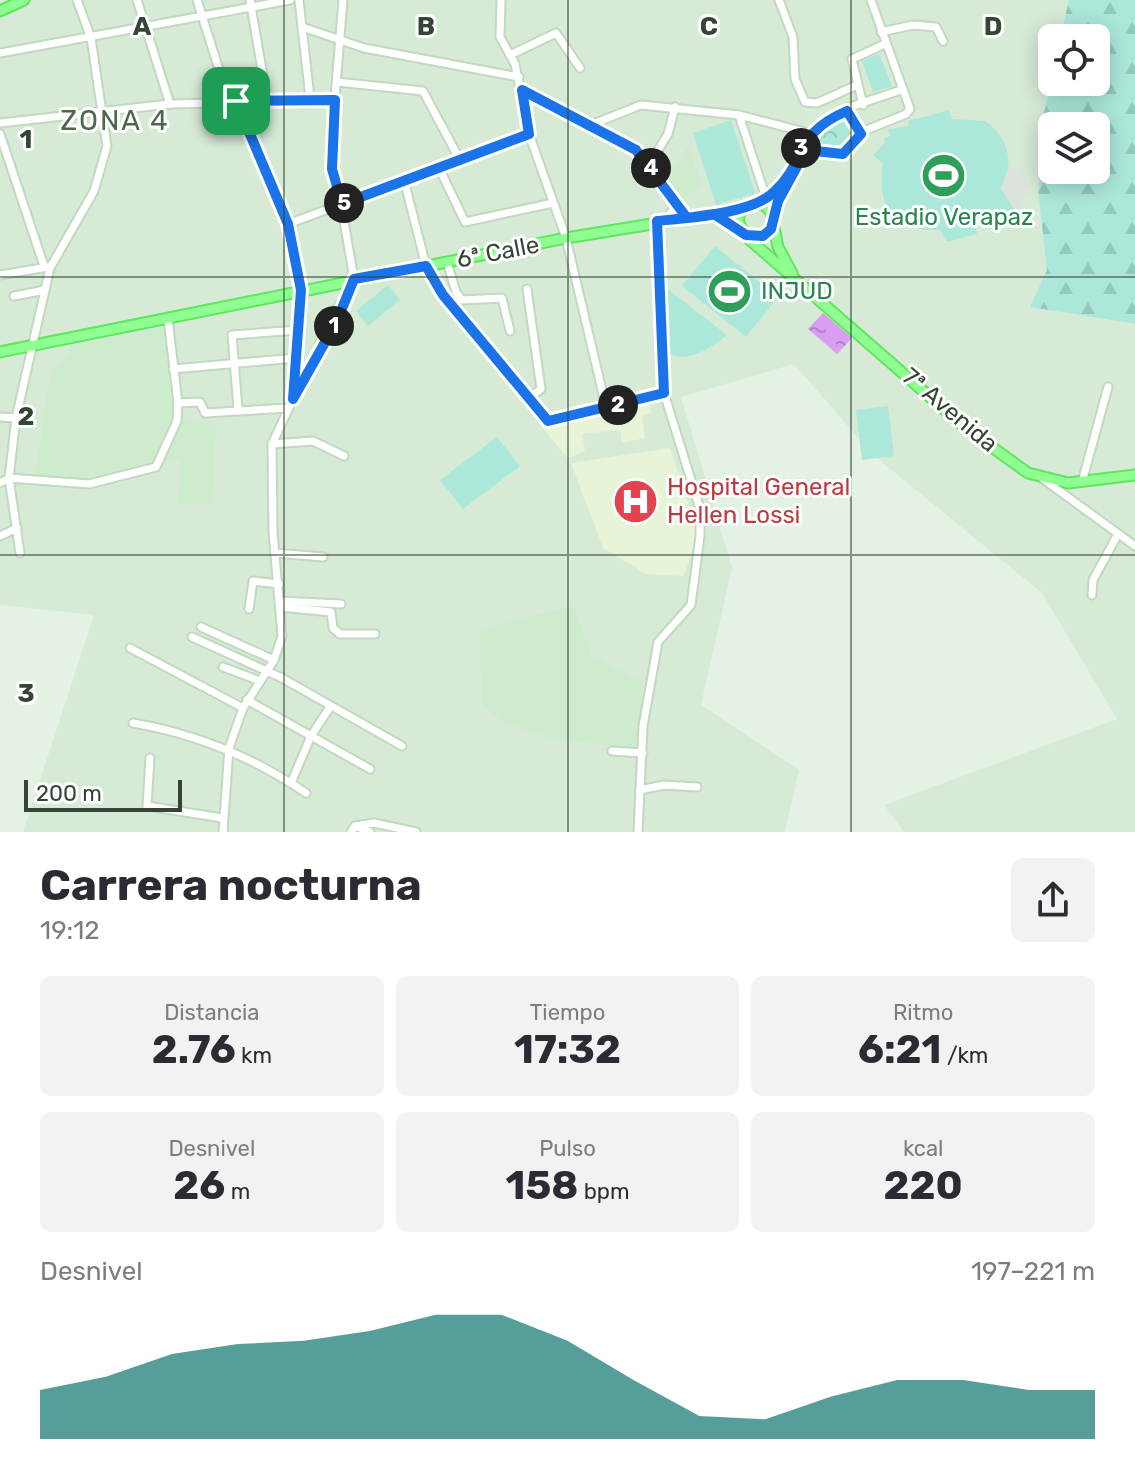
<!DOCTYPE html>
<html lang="es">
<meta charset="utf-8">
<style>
:root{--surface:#fff;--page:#f2f2f3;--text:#2b2b33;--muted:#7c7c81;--accent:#0f766e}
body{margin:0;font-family:Rubik,sans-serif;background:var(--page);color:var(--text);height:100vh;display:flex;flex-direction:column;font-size:30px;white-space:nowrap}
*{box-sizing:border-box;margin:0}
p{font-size:26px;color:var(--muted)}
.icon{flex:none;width:44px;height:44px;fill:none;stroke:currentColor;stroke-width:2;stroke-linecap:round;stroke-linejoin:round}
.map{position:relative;height:832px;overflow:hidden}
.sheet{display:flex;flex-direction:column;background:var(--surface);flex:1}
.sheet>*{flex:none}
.tools{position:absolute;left:1038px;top:24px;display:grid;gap:16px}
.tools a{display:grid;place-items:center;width:72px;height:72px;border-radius:12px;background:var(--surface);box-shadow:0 4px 20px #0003;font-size:40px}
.scale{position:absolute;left:24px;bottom:20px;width:158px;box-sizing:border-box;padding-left:8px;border:4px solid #354434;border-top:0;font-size:22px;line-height:28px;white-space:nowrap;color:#354434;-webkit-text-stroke:6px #fff;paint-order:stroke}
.pin{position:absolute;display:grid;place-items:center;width:68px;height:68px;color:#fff;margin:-34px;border-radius:16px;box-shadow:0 4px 12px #0006}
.km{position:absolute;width:40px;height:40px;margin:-20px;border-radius:50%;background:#222;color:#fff;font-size:22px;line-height:40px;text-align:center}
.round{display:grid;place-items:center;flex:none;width:84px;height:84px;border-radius:12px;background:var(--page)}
.head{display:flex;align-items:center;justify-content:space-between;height:136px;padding:0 40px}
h1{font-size:44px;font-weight:700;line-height:60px}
.metrics{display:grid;grid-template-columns:repeat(3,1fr);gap:12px;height:136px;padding:8px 40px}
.metrics div{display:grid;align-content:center;border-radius:12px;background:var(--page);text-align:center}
.metrics b{font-size:40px;font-weight:700}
.metrics small{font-size:22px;font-weight:400}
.metrics p{font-size:22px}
.chart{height:224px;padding:16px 40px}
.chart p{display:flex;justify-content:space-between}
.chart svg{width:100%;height:144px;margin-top:8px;fill:var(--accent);opacity:.7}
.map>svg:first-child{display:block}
</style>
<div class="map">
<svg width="1135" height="832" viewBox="0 0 1135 832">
<defs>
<pattern id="forest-firs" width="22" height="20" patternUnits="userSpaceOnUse" patternTransform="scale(2)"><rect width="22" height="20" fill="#abe8d9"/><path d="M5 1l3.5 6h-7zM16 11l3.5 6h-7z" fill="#94c8bb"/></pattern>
<pattern id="park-crowns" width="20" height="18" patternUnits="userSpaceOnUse" patternTransform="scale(2)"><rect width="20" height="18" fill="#abe8d9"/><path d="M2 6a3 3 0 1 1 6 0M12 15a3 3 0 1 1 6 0" fill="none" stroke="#94c8bb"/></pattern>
<pattern id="water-ripples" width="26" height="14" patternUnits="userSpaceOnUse" patternTransform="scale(2)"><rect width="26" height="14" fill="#d99ef1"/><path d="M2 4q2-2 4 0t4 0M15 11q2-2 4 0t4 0" fill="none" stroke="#b182c4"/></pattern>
</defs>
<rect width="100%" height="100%" fill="#e4f2e4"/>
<!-- residential -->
<path fill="#d6ead6" d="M0 0H1069L1060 38H1052V77L1044 113 1038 190 1048 270 1030 307 1135 324V832H904L884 805 1117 719 1042 593 872 454 794 364 681 397 732 568 701 705 799 770 785 832H23L94 615 0 605Z"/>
<!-- education -->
<g fill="#cdecce">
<path d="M688 146 702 186 678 200 664 176 677 165Z"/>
<path d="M162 323 174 420 149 467 70 479 35 476 49 384 54 368 70 352 69 341Z"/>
<path d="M190 420 216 424 212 504 178 505 181 460H160L179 421Z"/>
<path d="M573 606 592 655 646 684 639 718V749L549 738 504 723 482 704 479 630Z"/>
</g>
<!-- medical -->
<g fill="#e7f4d7">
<path d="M648 402 651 414 642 415 645 438 622 443 620 430 582 434 585 450 568 459 542 427Z"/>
<path d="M670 448 698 533 684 576 646 574 603 548 571 463Z"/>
</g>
<!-- forest -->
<path fill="url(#forest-firs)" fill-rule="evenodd" d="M1069 0H1135V324L1030 307 1047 270 1038 190 1044 113 1052 77V82H1096V38H1060ZM1052 126H1096V170H1052Z"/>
<!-- park -->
<path fill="url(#park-crowns)" d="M844 116 855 134 849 146 835 150 814 146 820 130Z"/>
<!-- pitch -->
<g fill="#abe8d9">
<path d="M879 54 892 86 873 92 862 61Z"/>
<path d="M949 110 952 119 985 121C1009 138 1015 163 1001 188L1018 215 1005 223 990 215 973 220 977 234 947 242 940 230C893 232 876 206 883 164L873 155 885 142 884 138 890 136 888 129 909 126 908 121Z"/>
<path d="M731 120 755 193 716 205 693 133Z"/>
<path d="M715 246 778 297 746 337 682 286Z"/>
<path d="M388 285 400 300 368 326 356 311Z"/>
<path d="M666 288 727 335C713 346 690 363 671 354L667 350Z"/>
<path d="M888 406 894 456 862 460 856 410Z"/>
<path d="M497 437 520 466 463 509 440 480Z"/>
</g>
<!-- parking -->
<path fill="#dde3dc" d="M1010 164 1029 186 1022 205 1016 209 1001 188Z"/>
<!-- water -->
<path fill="url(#water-ripples)" d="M823 313 852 338 837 354 808 329Z"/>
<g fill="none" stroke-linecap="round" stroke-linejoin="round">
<defs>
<g id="minor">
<path d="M137 0 170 104"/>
<path d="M197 0 229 101"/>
<path d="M250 0 267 99"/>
<path d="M299 0 310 98"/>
<path d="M343 0 331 146 354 279"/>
<path d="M501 0 500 37 515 64 529 134 566 238 606 407"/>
<path d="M779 0 793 37 795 79 805 102 817 103 857 85"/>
<path d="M302 27 364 48 519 77"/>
<path d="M881 32 913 25 936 27 943 41"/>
<path d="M0 53 290 0"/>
<path d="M510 55 556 33 580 68"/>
<path d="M337 82 423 91 460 160"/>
<path d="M522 90 636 150 687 218"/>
<path d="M236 101 288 224 301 290 296 388"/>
<path d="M863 105 852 59 885 44"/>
<path d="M847 111 861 134"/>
<path d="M739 115 766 198"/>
<path d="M0 123 170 104 335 100"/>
<path d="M593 124 641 105 739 115 812 134"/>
<path d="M0 134 44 266"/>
<path d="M801 148 843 154 864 131 906 114 910 109 871 0"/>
<path d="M649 165 668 134 675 107"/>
<path d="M439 168 465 222 553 203"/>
<path d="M404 180 426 266 443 295 548 421 664 393"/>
<path d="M756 202C790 188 795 147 822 123 842 106 878 99 903 89"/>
<path d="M773 217 812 134"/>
<path d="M665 220 677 205"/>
<path d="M288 224 529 134"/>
<path d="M447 262 456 292 462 300 502 298 510 331"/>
<path d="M0 275 48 267"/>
<path d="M527 289 541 389 529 398"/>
<path d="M14 296 45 290"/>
<path d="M319 344 339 305"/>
<path d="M173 369 296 358"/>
<path d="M178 403 200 402 205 413 288 408"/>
<path d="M238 409 232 335 299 330"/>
<path d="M0 417 16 418"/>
<path d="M272 444 313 441 344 456"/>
<path d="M1043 479 1135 546"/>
<path d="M1082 482 1108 387"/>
<path d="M0 483 9 478 89 484 156 467 177 421 178 403 168 319"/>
<path d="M0 536 17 528"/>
<path d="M20 553 9 478 16 418 50 268 94 191 107 146 91 38 77 0"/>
<path d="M275 553 323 557"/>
<path d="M1092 595 1093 580 1118 534"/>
<path d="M280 601 341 604"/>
<path d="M280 607 331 612 333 628 340 634H375"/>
<path d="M249 609 253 581 279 584"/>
<path d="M201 627 274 660"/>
<path d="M192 637 282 678 402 746"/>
<path d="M130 648 243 708"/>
<path d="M223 667 260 681"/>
<path d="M247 700 370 769"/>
<path d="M133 723C197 734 253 757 306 793"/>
<path d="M612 751 643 753"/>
<path d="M150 758 147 806 222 818"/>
<path d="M291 783 311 736 330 707"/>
<path d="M640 790 664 785 697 787"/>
<path d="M355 826 370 832"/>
<path d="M223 832 229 748 243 708 274 660 282 636 273 532 272 444 293 399 337 321 354 279"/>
<path d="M351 832 355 826 374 823 416 832"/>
<path d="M638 832 643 726 658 642 691 605 700 536V509L664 393 657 221"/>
</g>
<g id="major">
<path d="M0 11 24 0"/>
<path d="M745 206C732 220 741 228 750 240L968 430 1028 473 1068 483 1135 475"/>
<path d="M714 214 740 228"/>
<path d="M747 236H763L773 224"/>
<path d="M0 352 566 238 714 214 754 203 764 205 771 212 778 247 792 273"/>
</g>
</defs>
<!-- minor casing -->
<use href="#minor" stroke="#c1d9c0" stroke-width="11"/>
<!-- major casing -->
<use href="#major" stroke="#5fe65f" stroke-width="13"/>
<!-- minor -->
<use href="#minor" stroke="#fff" stroke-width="7"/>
<!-- major -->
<use href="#major" stroke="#90ff91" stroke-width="9"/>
</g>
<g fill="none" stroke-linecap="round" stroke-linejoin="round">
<defs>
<path id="route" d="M236 101 288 224 301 290 293 399 337 321 354 279 426 266 443 295 548 421 664 393 657 221C687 218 753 214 775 191 807 161 794 133 847 111L861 134 843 154 806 150 778 201 771 229 763 236 746 235 714 214 687 218 636 150 522 90 529 134 342 204 332 169 335 100 236 101"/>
</defs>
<!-- route casing -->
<use href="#route" stroke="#fff" stroke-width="16"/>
<!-- route -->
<use href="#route" stroke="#1a73e8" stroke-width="10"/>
</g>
<!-- grid -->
<path fill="none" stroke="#354434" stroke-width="2" stroke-opacity="0.55" d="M284 0V832M568 0V832M851 0V832M0 277H1135M0 555H1135"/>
<!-- icons -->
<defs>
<symbol id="stadium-disc" viewBox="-11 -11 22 22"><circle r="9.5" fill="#2e9e5b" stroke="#fff"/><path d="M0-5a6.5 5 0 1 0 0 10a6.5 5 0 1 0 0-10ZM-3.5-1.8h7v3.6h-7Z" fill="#fff"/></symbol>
<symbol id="hospital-disc" viewBox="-11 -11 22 22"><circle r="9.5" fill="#e0444e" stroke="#fff"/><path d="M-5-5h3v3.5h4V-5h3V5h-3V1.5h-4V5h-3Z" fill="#fff"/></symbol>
</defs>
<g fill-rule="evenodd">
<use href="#stadium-disc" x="918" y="150" width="51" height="51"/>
<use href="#stadium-disc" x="704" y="266" width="51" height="51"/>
<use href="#hospital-disc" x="610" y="476" width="51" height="51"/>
</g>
<g text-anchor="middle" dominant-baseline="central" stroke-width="6" stroke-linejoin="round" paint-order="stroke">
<!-- leisure labels -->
<g font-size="24" fill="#27864d" stroke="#fff">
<text x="944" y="217">Estadio Verapaz</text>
<text x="761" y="291" text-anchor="start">INJUD</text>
</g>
<!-- street labels -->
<g font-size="24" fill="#354434" stroke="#fff">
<text transform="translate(498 252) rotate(-11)">6ª Calle</text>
<text transform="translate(950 410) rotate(40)">7ª Avenida</text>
</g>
<!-- health labels -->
<g font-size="24" fill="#be3a42" stroke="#fff" text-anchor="start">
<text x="667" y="487">Hospital General<tspan x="667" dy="28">Hellen Lossi</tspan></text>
</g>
<!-- quarter labels -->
<g font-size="28" letter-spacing="2" fill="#4e674b" stroke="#fff">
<text x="115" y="120">ZONA 4</text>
</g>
</g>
<g font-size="26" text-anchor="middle" font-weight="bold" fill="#354434" stroke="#fff" stroke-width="6" stroke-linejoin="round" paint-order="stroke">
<text x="142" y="35">A</text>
<text x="426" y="35">B</text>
<text x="709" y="35">C</text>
<text x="993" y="35">D</text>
<text x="26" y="148">1</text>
<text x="26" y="425">2</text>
<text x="26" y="702">3</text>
</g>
</svg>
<div class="tools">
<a><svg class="icon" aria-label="locate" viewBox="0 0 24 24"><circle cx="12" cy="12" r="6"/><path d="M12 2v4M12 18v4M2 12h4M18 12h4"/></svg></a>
<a><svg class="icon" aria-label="layers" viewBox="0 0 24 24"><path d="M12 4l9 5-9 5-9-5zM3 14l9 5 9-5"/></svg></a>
</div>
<div class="scale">200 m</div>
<div class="pin" style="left:236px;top:101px;background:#1e9e55"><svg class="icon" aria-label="arrive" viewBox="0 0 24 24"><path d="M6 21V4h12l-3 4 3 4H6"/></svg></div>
<b class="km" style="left:334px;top:326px">1</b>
<b class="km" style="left:618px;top:405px">2</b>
<b class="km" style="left:801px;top:148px">3</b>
<b class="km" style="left:651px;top:168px">4</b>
<b class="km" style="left:344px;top:203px">5</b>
</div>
<section class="sheet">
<div class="head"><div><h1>Carrera nocturna</h1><p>19:12</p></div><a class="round"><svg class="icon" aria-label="share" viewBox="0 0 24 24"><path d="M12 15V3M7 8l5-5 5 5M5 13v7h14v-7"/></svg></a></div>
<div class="metrics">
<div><p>Distancia</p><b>2.76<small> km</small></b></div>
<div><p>Tiempo</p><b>17:32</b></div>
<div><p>Ritmo</p><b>6:21<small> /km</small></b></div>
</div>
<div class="metrics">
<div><p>Desnivel</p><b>26<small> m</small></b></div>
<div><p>Pulso</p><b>158<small> bpm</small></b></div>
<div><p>kcal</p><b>220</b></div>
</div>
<div class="chart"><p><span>Desnivel</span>197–221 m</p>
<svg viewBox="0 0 160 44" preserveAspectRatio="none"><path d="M0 44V29L10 25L20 18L30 15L40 14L50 11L60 6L70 6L80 14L90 26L100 37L110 38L120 31L130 26L140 26L150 29L160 29V44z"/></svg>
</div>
</section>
